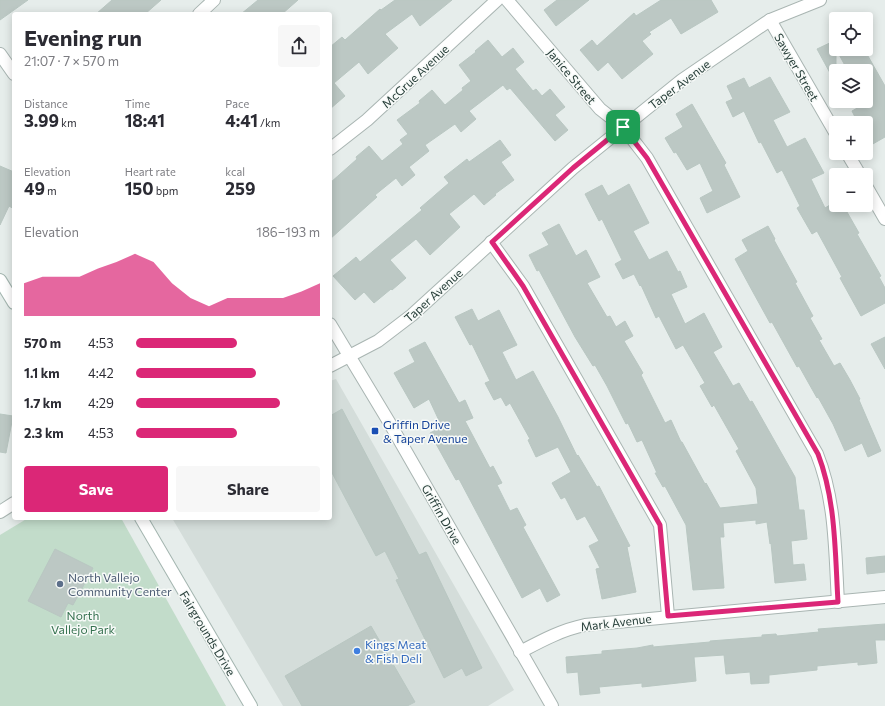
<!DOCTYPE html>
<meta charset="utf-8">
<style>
:root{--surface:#fff;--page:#f7f7f7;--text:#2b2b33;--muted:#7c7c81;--accent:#db2777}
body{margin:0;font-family:Commissioner,sans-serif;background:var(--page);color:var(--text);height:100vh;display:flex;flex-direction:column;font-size:15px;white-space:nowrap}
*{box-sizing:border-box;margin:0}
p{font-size:13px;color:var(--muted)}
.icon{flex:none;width:22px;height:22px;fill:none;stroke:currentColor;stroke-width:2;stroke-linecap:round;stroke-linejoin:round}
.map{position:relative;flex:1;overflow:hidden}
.drawer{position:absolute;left:12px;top:12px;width:320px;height:508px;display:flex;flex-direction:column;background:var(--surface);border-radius:4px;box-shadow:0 2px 10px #0003}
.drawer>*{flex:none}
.buttons{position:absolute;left:829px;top:12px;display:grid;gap:8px}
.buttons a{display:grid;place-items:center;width:44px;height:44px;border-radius:4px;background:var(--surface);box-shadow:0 2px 10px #0003;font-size:20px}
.pin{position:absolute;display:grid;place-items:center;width:34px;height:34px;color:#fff;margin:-17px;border-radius:8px;box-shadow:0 2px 6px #0006}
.round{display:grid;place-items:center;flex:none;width:42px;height:42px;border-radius:4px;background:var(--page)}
.overview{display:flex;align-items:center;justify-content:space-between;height:68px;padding:0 12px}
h1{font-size:22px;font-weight:700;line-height:30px}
.figures{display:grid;grid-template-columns:repeat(3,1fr);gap:6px;height:68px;padding:4px 12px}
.figures div{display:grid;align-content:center}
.figures b{font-size:17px;font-weight:700}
.figures small{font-size:11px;font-weight:400}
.figures p{font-size:11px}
.chart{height:112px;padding:8px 12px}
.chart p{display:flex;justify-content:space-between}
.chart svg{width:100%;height:72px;margin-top:4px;fill:var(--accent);opacity:.7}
.cta{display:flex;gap:8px;margin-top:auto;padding:8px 12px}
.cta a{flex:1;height:46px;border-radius:4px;background:var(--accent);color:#fff;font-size:16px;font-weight:700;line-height:46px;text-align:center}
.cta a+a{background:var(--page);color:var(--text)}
ul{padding:0 12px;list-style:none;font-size:13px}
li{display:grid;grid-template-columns:64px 48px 1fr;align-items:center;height:30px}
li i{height:10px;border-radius:5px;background:var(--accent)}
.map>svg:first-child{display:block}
</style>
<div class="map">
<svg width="885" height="706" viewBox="0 0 885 706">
<rect width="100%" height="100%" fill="#e6edeb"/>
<!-- built -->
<path fill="#d4ddda" d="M336 379 514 690 488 706H283L172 518H330V381Z"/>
<!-- park -->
<path fill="#c2dcca" d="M28 518H121L226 706H0V535Z"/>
<!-- building -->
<g fill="#bcc8c4" stroke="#b9c7c2">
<path d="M0 0H28L0 20Z"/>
<path d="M112 0H161L145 14H96Z"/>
<path d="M258 0H298L282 14H241Z"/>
<path d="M395 0H452L420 26 412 14 385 34 398 48 368 74 359 62 334 83 345 96 330 109V47L342 37 345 40 380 9 381 10Z"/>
<path d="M557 0H589L556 26 544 10Z"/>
<path d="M661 0H711L718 12 681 34 671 18 649 32 651 34 642 41 653 54 622 79 608 62 598 71 580 50 592 40 597 46 634 13 636 16Z"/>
<path d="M488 40 502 57 513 48 524 62 515 69 533 91 536 89 542 96 550 89 565 107 555 115 568 130 555 141 510 88 507 90 503 85 469 111 476 119 461 132 455 124 425 145 429 151 409 167 415 175 402 186 396 178 375 195 377 197 330 239V183L357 159 356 157 369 146 382 161 403 144 400 140 408 134 397 120 420 103 419 101 432 90 445 105 463 90 462 88 471 81 459 65 476 52 475 51Z"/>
<path d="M836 40V84L817 49Z"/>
<path d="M836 49H864L885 86V137L871 145 866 135V123H858L852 111 866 103V71H848Z"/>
<path d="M770 77 790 112 773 120 787 147 805 138 824 173 811 179 825 208 830 205H843L859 233 857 234 881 276 879 277 885 288V303L861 316 840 278 842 277 817 231 812 234 797 208 800 206 782 170 777 173 761 142 759 143 744 111 733 117 726 102 733 99 727 86 744 78 749 88Z"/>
<path d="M692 104 726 163 724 165 740 197 707 213 700 198 713 191 700 163 687 170 676 152 674 153 665 138 683 127 676 114Z"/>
<path d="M500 140 511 155 501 162 514 180 495 194 496 195 484 205 474 194 449 214 460 227 430 255 416 239 390 260 406 278 392 290 391 289 374 303 364 292 355 300 333 276 356 257 360 262 422 210 420 208 449 183 444 177 467 159 469 162Z"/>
<path d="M0 166 14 172V209L9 206 0 225Z"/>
<path d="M629 184 649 223 633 231 649 260 667 251 678 272 680 271 687 287 671 294 685 324 704 313 722 347 713 352 733 386 739 383 750 402 752 401 795 477 799 510H804L807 539 791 541 793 565 804 564 806 580 775 583 771 543 770 544 767 522 756 524V520L723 523 724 537H720L724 588 693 590 686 525 665 486 663 487 655 473H657L642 440 637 442 628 423 626 424 607 386 595 365 593 366 575 337 539 270 537 271 529 255 549 245 542 233 559 224 576 256 586 250 600 277 587 283 607 317 610 316 616 327 625 321 633 336 624 341 643 373 641 375 665 423 671 420 681 442H682L705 484 706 483 720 508 758 504 756 488 736 451 739 449 714 405 712 407 700 386 705 383 683 345 676 349 659 316 656 318 641 285 640 286 634 274 623 279 615 264 622 260 602 219 599 221 585 194 602 185 608 196Z"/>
<path d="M768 226 775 239 774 240 797 282 795 283 813 316 810 318 822 339 819 340 834 366 840 363 850 380 860 399 859 400 881 451 868 457 862 443 845 451 833 424 818 397 817 398 799 366 797 367 772 322 770 323 754 294 735 259 748 251 742 240Z"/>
<path d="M472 309 478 321 499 310 517 345 502 352 516 380 533 371 558 417 577 456 578 455 597 487 599 486 630 546 627 547 636 592 602 599 596 569 600 568 589 546 599 541 585 516 577 520 565 497 561 499 552 483 571 472 558 447 536 457 528 440 530 439 510 403 506 406 501 397 494 400 485 383 490 381 472 344 470 345 455 317Z"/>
<path d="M885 337V369L871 344Z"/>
<path d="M425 342 459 403 465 400 473 418 465 421 490 468 493 466 502 483 497 485 510 511 517 508 526 525 523 527 560 595 547 602 540 588 522 598 459 479 456 480 430 433 442 427 429 399 414 408 394 373 415 362 409 350Z"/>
<path d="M342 409 419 555 426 552 482 668 466 676 462 668 444 678 396 580 399 579 385 551 376 556 330 469V416Z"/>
<path d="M0 414 13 416 6 453 0 452Z"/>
<path d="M55 549 93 568 73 605 68 603 61 617 28 601Z"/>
<path d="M885 556V572L867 574 866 558Z"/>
<path d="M885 624V640H875L877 663 858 665V662L817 666V670L769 675V683L751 684 750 672 726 674 724 655 694 657 696 681 642 687V683L599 687 600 693 580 695 578 672 567 673 566 657 602 654V651L637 648 653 645V647L710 642V641L762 637V635L776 634 777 636 819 632 818 629Z"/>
<path d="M371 626 415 702 407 706H302L285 676Z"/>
</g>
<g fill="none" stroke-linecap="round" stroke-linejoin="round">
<defs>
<g id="minor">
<path d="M507 0 600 109 623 127 647 158 817 454C836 501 835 553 838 602"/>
<path d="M199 14 214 0"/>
<path d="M770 20 836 134"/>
<path d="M0 54 14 74"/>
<path d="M330 149 367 120 497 0"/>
<path d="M847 153 860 175"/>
<path d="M866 186 885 219"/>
<path d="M491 242 523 286 660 525 668 616"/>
<path d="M330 324 389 422 552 706"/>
<path d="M330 366 378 341 412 315 573 168 682 80 770 20 820 0"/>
<path d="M0 512 14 503"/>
<path d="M520 652C541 641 561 630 585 625L885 597"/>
</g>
<g id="secondary">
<path d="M0 280 14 303"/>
<path d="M141 518 251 706"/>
</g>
</defs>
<!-- minor casing -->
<use href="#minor" stroke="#a9b5b2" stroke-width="14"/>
<!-- secondary casing -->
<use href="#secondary" stroke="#a3b5af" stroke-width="14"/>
<!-- minor -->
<use href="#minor" stroke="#fff" stroke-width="12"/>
<!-- secondary -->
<use href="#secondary" stroke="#fff" stroke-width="12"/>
</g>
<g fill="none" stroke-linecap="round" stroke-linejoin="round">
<defs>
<path id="route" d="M623 127 647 158 818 454C836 501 835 553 838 602L668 616 660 525 523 286 492 242 573 168Z"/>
</defs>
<!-- route casing -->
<use href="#route" stroke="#fff" stroke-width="8"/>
<!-- route -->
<use href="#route" stroke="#db2777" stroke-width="5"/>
</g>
<!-- markers -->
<rect fill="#1a4fb4" stroke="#f7faf8" stroke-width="1.5" x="371" y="427" width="8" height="8" rx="2"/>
<circle fill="#5c6f8a" stroke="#f7faf8" stroke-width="1.5" cx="60" cy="584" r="4"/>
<circle fill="#3f7fe0" stroke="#f7faf8" stroke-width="1.5" cx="357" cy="651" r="4"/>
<g text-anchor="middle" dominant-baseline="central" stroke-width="3" stroke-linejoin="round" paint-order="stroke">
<!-- street labels -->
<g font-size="12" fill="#273e39" stroke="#f7faf8">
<text transform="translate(797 67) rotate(60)">Sawyer Street</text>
<text transform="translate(415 76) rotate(-43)">McGrue Avenue</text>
<text transform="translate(572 76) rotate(50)">Janice Street</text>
<text transform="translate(679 84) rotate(-37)">Taper Avenue</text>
<text transform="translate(433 295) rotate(-42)">Taper Avenue</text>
<text transform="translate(442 514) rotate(60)">Griffin Drive</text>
<text transform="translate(616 622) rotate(-7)">Mark Avenue</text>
<text transform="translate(208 633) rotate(59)">Fairgrounds Drive</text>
</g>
<!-- transit labels -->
<g font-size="12" fill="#164399" stroke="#f7faf8" text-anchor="start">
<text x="383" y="424">Griffin Drive<tspan x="383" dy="14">&amp; Taper Avenue</tspan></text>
</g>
<!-- service labels -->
<g font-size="12" fill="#4e5e75" stroke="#f7faf8" text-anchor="start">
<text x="68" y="577">North Vallejo<tspan x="68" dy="14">Community Center</tspan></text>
</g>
<!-- park labels -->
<g font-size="12" fill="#35714f" stroke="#f7faf8">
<text x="83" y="615">North<tspan x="83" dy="14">Vallejo Park</tspan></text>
</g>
<!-- shop labels -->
<g font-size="12" fill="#366cbe" stroke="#f7faf8" text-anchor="start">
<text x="365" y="644">Kings Meat<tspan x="365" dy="14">&amp; Fish Deli</tspan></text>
</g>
</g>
</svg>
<div class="buttons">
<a><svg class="icon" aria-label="locate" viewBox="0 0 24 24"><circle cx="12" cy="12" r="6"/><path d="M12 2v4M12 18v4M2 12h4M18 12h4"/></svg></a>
<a><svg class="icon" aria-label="layers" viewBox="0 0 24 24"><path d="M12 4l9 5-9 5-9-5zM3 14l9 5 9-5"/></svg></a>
<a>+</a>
<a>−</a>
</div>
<div class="pin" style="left:623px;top:127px;background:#1e9e55"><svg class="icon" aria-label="arrive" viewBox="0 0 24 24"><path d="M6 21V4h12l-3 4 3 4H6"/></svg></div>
<section class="drawer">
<div class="overview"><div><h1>Evening run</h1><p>21:07 · 7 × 570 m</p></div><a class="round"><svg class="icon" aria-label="share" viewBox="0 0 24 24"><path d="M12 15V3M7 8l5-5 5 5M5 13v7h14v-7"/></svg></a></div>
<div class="figures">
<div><p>Distance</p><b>3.99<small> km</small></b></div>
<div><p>Time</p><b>18:41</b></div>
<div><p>Pace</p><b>4:41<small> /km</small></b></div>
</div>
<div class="figures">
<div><p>Elevation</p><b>49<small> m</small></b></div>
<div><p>Heart rate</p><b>150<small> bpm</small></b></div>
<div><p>kcal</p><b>259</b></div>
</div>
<div class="chart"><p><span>Elevation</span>186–193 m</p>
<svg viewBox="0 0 160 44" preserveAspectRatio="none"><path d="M0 44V24L10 20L20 20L30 20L40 15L50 11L60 6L70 11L80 24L90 33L100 38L110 33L120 33L130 33L140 33L150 29L160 24V44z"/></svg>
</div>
<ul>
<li><b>570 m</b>4:53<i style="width:55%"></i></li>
<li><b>1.1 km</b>4:42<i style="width:65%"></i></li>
<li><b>1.7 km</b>4:29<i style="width:78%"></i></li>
<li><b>2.3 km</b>4:53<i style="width:55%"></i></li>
</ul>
<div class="cta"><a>Save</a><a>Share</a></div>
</section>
</div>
